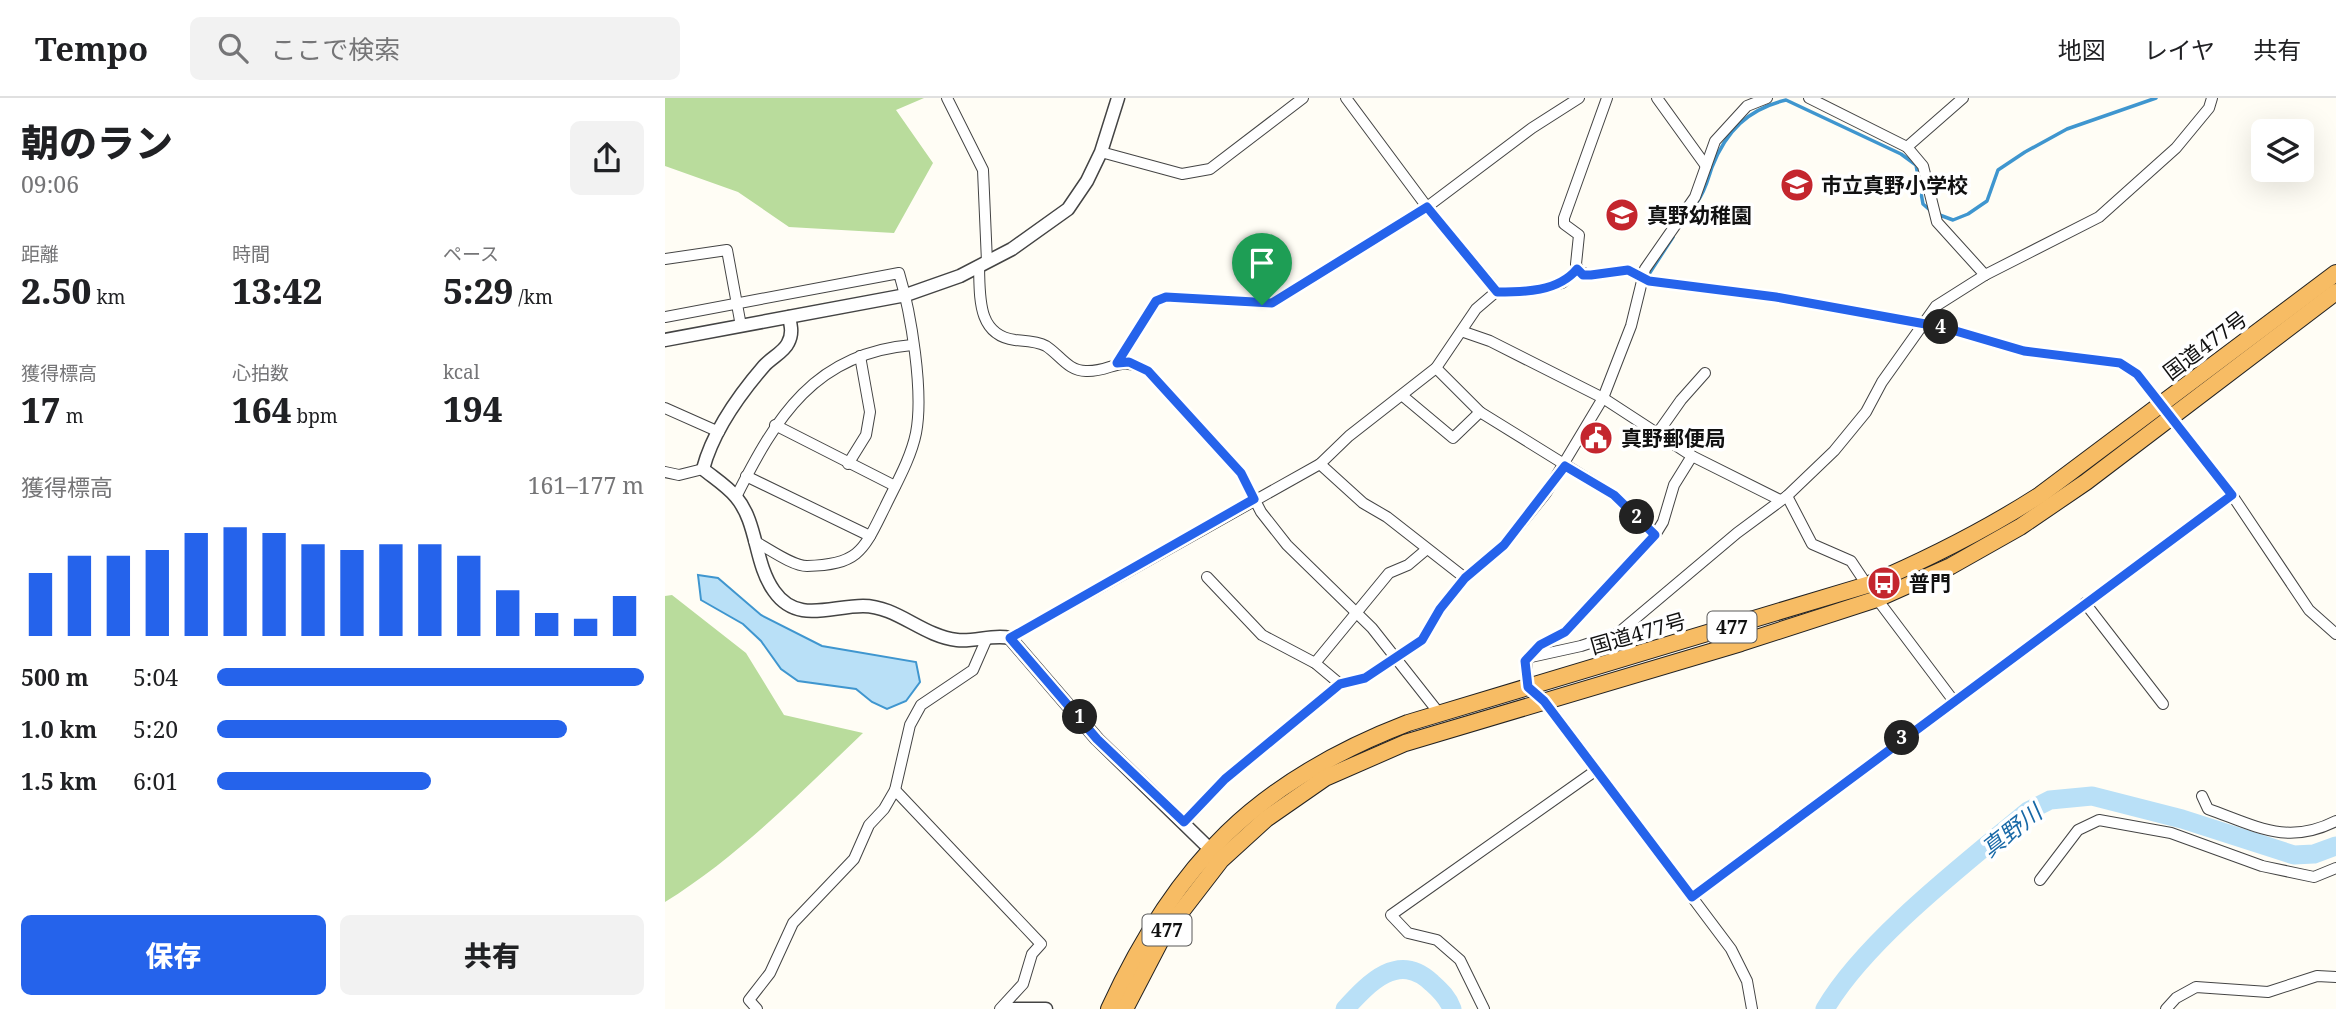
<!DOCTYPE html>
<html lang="ja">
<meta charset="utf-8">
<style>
:root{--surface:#fff;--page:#f2f2f2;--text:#202124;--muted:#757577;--line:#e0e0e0;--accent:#2563eb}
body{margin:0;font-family:"Noto Serif","Noto Sans JP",serif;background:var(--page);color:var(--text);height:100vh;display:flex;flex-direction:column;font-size:26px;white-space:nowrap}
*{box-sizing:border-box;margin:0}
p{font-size:23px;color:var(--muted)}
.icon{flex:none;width:38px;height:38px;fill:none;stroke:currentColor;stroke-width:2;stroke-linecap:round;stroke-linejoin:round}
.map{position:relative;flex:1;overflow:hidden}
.details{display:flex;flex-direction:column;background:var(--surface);width:665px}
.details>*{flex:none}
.tools{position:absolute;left:1586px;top:21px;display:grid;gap:14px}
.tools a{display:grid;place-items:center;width:63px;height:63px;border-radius:10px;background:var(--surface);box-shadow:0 7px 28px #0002;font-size:35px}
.pin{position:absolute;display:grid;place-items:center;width:60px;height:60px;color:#fff;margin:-72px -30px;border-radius:50% 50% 50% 0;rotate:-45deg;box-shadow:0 0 7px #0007}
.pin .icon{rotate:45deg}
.km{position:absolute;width:35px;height:35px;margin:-18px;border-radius:50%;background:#222;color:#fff;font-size:19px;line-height:35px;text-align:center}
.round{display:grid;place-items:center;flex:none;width:74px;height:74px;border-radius:10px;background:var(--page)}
.head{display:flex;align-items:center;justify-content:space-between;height:119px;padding:0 21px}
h1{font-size:38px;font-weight:800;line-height:52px}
.stats{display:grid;grid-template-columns:repeat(3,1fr);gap:10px;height:119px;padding:7px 21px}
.stats div{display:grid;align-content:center}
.stats b{font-size:35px;font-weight:800}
.stats small{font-size:19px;font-weight:400}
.stats p{font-size:19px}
.chart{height:196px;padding:14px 21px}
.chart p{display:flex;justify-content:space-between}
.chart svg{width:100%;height:126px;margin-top:7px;stroke:var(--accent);stroke-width:6}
.cta{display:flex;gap:14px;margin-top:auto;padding:14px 21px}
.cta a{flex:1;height:80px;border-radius:10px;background:var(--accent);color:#fff;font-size:28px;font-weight:800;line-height:80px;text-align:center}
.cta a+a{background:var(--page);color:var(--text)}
ul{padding:0 21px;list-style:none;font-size:23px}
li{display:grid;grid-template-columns:112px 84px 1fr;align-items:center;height:52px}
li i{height:18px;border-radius:9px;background:var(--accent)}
header{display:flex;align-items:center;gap:42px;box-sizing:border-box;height:98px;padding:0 35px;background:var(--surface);border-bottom:2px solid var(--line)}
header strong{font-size:33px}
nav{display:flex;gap:38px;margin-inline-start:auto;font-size:24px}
.search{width:490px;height:63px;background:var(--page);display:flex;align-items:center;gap:18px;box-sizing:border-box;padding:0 24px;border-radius:10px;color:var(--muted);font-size:26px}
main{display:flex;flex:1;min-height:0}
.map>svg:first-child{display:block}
</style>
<header>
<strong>Tempo</strong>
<div class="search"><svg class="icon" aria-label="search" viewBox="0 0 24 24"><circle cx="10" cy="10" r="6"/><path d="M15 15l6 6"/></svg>ここで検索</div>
<nav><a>地図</a><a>レイヤ</a><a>共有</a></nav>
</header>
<main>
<section class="details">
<div class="head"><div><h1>朝のラン</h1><p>09:06</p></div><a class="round"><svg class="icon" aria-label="share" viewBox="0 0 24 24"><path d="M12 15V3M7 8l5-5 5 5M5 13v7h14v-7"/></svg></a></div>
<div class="stats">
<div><p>距離</p><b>2.50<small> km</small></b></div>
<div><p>時間</p><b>13:42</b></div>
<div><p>ペース</p><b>5:29<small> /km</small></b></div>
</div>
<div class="stats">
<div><p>獲得標高</p><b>17<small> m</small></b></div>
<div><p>心拍数</p><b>164<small> bpm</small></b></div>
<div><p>kcal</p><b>194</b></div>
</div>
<div class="chart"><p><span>獲得標高</span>161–177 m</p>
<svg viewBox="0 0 160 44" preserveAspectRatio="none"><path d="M5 44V22M15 44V16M25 44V16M35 44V14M45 44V8M55 44V6M65 44V8M75 44V12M85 44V14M95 44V12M105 44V12M115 44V16M125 44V28M135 44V36M145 44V38M155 44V30"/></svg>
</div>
<ul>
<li><b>500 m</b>5:04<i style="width:100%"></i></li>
<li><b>1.0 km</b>5:20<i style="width:82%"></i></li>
<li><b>1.5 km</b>6:01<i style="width:50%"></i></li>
</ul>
<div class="cta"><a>保存</a><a>共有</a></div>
</section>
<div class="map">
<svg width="1671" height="911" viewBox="0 0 1671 911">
<rect width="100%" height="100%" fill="#fffdf5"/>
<!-- forest -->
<g fill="#b9dc9c">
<path d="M0 0H259L231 12 268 65 229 135 124 129 73 94 0 68Z"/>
<path d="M7 497 81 555 119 617 198 635C135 695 74 758 0 804V498Z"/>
</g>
<!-- water -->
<path fill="#b9e0f7" stroke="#3f96cf" stroke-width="2" d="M33 477 53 480 96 517 157 548 251 564 255 584 241 603 222 611 207 604 191 591 133 583 116 571 96 543 78 526 36 502Z"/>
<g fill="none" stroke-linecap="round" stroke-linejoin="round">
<!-- stream -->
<g stroke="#3f96cf" stroke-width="3.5">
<path d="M1032 104C1040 94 1043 81 1047 69 1061 33 1083 11 1121 2L1236 56 1251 67 1258 106 1266 113"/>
<path d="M1272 116 1288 122 1303 116 1322 103 1333 72 1360 54 1402 31 1491 0"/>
<path d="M984 176 1008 139"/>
</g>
<!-- river -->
<g stroke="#b9e0f7" stroke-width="19">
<path d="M680 911C704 885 733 853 767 885 776 893 783 900 787 911"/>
<path d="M1160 911C1200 842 1301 765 1363 713L1385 702 1427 698 1517 721 1629 757 1649 756 1671 748"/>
</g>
<defs>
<g id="minor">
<path d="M282 0 318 72 322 164"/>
<path d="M681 0 762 109 832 193"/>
<path d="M942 0 899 120V126L914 137 911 166 914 174 926 177 963 172 984 183 1111 199 1277 229 1359 253 1455 265 1472 276 1567 397 1644 512 1671 536"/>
<path d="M992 0 1041 68"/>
<path d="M1144 0 1242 49 1258 68 1272 124 1320 177"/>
<path d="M1242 49 1298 0"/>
<path d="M436 54 517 76 545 71 638 0"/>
<path d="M0 161 62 152 76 228"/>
<path d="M314 169C315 199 312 237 350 242 360 243 372 243 381 248 395 257 403 273 421 273 448 274 453 256 483 273L576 375 596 414 622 447 707 530 774 615"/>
<path d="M0 219 234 175C246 215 259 294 251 335 246 360 231 386 220 409 199 451 195 467 142 468 127 468 103 450 89 443"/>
<path d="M799 234 825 243 938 300 1027 358 1115 402"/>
<path d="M452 265 491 203 501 199 607 205 762 109 867 30 914 0"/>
<path d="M771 270 815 314 949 397 990 437 900 534 875 547 861 562 863 589 879 602 1066 851 1082 883 1087 911"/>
<path d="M739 299 788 340 815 314"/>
<path d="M0 310 54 334"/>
<path d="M110 327 230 388"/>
<path d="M992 336 1016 302 1040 275"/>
<path d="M183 366 201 337 205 314 195 258"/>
<path d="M655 366 698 405 722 419 800 480"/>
<path d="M0 374 14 377 38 371"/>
<path d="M81 378 205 438"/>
<path d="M1122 398 1147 446 1186 463 1202 487"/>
<path d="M71 399C111 319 150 255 247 247"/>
<path d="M990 437 998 424 1009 387 1027 358"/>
<path d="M542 479 597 537 650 565 675 586"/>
<path d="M1212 501 1288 602"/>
<path d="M1420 505 1498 606"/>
<path d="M345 540 655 366 684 338 771 270 811 211 832 193H867L897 185 912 171"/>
<path d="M866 559 916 548 952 536 1072 435 1122 398 1169 353 1201 314 1217 284 1271 208 1320 177 1434 119 1511 50 1544 10 1547 0"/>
<path d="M650 565 724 475 743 467 762 451"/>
<path d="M230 692 376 846 367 856 358 886 335 911"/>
<path d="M1537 698 1543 711C1591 728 1622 748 1671 723"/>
<path d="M519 725 560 681 675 586 700 580 757 542 775 511 800 480 839 447 881 395 938 300 966 228 980 171 1030 99 1050 43 1082 8 1102 0"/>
<path d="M1375 782 1413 732 1434 722 1506 735 1597 768 1649 779 1671 770"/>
<path d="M1027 799 1567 397"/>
<path d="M92 911 84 902 105 875 128 825 189 761 204 727 219 711 230 692 245 627 256 607 308 572 322 540"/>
<path d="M819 911 795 862 772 842 743 835 726 817 930 673"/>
<path d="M1501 911 1511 900 1531 889 1603 894 1652 878 1671 879"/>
</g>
<g id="tertiary">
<path d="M124 219C126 228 128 236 123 245 119 254 106 260 99 268 74 297 48 333 38 371 49 380 62 388 71 399 93 425 89 465 109 493 132 526 165 508 198 508 232 508 257 538 292 542 310 544 328 536 345 540L432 641 551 757"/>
<path d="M0 242 241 197 295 178 347 151 403 111 422 83 436 54 453 0"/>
<path d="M345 911H381"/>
</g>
<g id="trunk">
<path d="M444 911C511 765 592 683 743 625L1202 487C1263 461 1319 433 1375 397L1671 175"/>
<path d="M460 911 499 836 556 762 601 721 660 680 740 645 1076 545 1212 501 1286 468 1355 429 1421 384 1671 194"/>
</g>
</defs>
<!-- minor casing -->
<use href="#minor" stroke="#444" stroke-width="12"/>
<!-- tertiary casing -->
<use href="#tertiary" stroke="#444" stroke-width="15"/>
<!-- trunk casing -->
<use href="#trunk" stroke="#222" stroke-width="18"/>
<!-- minor -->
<use href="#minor" stroke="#fff" stroke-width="10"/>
<!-- tertiary -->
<use href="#tertiary" stroke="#fff" stroke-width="12"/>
<!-- trunk -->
<use href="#trunk" stroke="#f7bc64" stroke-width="16"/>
</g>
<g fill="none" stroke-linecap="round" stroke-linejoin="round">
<defs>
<path id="route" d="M762 109 832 194C859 194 893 194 912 171L918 177H926L963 172 984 183 1111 199 1277 229 1359 253 1455 265 1472 276 1567 397 1027 799 879 603 863 589 860 563 875 547 900 534 990 437 949 397 900 368 839 447 800 480 775 511 757 542 700 580 675 586 560 681 519 724 432 641 345 540 589 401 576 375 483 273 464 264 452 265 491 203 501 199 607 205Z"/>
</defs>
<!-- route casing -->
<use href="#route" stroke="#fff" stroke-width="14"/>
<!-- route -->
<use href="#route" stroke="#2563eb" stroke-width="9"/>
</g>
<!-- icons -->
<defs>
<symbol id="school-disc" viewBox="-11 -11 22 22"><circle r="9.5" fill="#c4262e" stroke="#fff"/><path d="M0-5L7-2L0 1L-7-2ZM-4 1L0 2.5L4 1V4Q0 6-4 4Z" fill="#fff"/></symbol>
<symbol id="civic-disc" viewBox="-11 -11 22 22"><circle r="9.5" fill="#c4262e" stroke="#fff"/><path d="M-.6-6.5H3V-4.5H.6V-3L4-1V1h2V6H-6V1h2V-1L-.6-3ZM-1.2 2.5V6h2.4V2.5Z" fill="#fff"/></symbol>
<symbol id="bus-disc" viewBox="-11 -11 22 22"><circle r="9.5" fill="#c4262e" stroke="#fff"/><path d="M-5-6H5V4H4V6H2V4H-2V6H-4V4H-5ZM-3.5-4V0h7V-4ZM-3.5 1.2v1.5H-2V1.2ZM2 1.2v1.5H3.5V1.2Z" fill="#fff"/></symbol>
</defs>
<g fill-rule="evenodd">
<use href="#school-disc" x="1113" y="68" width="38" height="38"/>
<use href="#school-disc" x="938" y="98" width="38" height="38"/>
<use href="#civic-disc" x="912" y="321" width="38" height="38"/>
<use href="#bus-disc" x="1200" y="466" width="38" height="38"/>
</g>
<g text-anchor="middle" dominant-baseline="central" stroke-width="7" stroke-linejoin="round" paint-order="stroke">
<!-- shield labels -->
<g fill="#fff" stroke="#585858" stroke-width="2">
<rect x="1042.5" y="513.5" width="49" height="31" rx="5"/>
<rect x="477.5" y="816.5" width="49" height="31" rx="5"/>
</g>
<g font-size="19" font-weight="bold" fill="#111">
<text x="1067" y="529">477</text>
<text x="502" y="832">477</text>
</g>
<!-- poi labels -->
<g font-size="21" font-weight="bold" fill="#111" stroke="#fff" text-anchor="start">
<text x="1156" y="87">市立真野小学校</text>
<text x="982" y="117">真野幼稚園</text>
<text x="956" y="340">真野郵便局</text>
<text x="1244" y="485">普門</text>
</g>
<!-- street labels -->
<g font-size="21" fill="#111" stroke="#fff">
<text transform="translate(1540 247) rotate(-37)">国道477号</text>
<text transform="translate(973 535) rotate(-16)">国道477号</text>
</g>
<!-- water labels -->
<g font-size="23" font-style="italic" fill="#1768a6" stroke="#fff">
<text transform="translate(1346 732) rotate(-38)">真野川</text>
</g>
</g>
</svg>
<div class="tools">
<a><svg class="icon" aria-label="layers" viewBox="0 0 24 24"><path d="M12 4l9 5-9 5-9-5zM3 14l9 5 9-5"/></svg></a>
</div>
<div class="pin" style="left:597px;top:207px;background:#1e9e55"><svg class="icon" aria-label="arrive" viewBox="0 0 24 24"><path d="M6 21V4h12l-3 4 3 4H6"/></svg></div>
<b class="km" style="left:415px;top:619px">1</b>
<b class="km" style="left:972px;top:419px">2</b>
<b class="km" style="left:1237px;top:640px">3</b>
<b class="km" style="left:1276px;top:229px">4</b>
</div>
</main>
